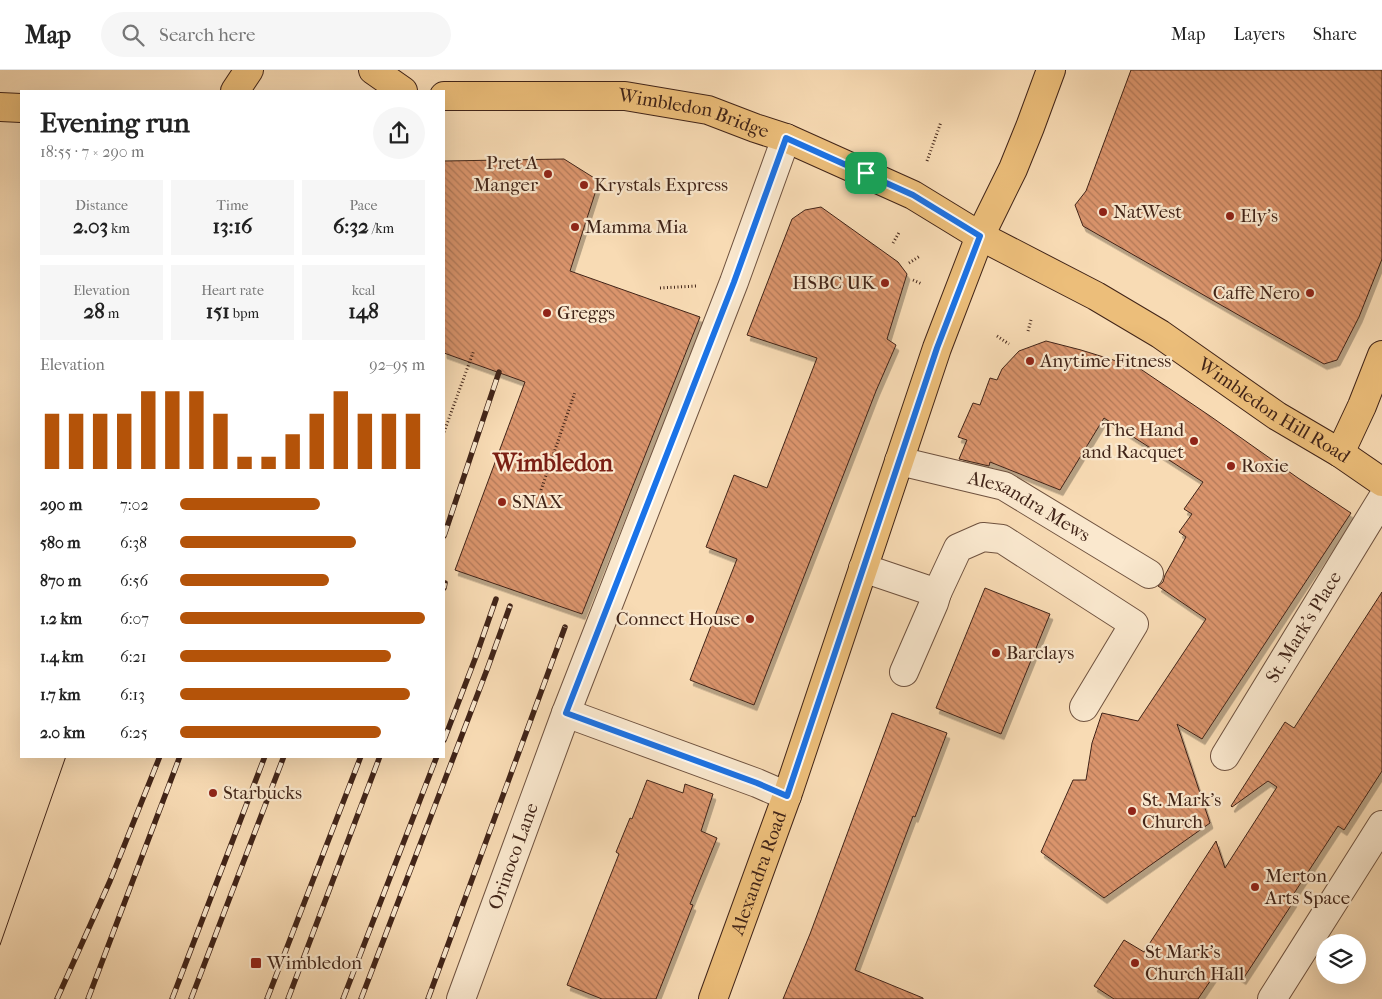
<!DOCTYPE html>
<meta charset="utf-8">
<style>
:root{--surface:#fff;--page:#f6f6f6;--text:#222;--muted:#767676;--line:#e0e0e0;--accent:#b45309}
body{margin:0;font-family:"IM FELL French Canon",serif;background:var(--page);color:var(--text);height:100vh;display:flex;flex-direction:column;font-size:19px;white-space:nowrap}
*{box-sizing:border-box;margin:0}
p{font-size:16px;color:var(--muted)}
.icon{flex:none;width:28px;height:28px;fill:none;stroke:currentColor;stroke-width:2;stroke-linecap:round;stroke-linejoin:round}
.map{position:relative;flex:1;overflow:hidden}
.details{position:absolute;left:20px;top:20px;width:425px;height:668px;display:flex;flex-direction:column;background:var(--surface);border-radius:0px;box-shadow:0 5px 20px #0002}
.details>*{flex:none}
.controls{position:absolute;left:1316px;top:864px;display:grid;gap:10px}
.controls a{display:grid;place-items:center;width:50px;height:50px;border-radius:50%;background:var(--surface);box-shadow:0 5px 20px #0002;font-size:25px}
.pin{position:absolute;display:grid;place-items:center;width:42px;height:42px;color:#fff;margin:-21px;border-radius:10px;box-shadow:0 2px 8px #0006}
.round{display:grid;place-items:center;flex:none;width:52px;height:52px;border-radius:26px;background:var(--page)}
.head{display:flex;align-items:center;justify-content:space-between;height:85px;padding:0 20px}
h1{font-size:28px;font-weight:700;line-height:38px}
.figures{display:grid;grid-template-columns:repeat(3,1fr);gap:8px;height:85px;padding:5px 20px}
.figures div{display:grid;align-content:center;border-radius:0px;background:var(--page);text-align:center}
.figures b{font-size:21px;font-weight:700}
.figures small{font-size:14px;font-weight:400}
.figures p{font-size:14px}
.chart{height:140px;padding:10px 20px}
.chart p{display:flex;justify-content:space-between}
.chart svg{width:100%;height:90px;margin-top:5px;stroke:var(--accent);stroke-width:6}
ul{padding:0 20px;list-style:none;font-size:16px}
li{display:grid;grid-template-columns:80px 60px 1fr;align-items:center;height:38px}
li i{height:12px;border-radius:6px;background:var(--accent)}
header{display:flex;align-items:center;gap:30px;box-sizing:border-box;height:70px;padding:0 25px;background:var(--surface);border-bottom:1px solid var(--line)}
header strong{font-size:24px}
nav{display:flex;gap:28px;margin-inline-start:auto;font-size:18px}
.search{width:350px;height:45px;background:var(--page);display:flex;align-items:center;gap:12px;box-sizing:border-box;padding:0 18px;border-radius:28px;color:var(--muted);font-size:19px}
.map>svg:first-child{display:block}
</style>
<header>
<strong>Map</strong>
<div class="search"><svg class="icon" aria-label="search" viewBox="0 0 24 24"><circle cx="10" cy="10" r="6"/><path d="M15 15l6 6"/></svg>Search here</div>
<nav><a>Map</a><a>Layers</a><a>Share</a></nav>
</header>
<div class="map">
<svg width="1382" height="929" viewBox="0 0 1382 929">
<defs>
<pattern id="building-back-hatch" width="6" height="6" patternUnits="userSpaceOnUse" patternTransform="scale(1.25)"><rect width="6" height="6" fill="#da946c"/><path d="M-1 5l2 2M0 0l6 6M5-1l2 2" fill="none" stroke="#b27958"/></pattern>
<filter id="shadow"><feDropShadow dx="3" dy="5.5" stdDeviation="0" flood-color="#0004"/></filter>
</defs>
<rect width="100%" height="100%" fill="#f8dbb4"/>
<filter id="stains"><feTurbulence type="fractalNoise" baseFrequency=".004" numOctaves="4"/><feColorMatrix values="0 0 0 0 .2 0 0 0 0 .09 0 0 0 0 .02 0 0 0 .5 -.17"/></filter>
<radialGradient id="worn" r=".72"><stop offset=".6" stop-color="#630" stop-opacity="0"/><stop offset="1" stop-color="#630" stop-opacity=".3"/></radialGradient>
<!-- building -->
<g fill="url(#building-back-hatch)" stroke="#412418" filter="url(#shadow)">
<path d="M1131 0H1382V189L1359 247 1337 290 1324 294 1083 156 1075 135 1086 121Z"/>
<path d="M564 89 599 111 570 201 700 247 582 544 455 500 525 312 444 283V91Z"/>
<path d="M821 137 898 192 907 204 887 269 896 275 876 321 754 635 690 610 737 489 706 477 734 405 767 418 817 288 747 265 792 149 805 140Z"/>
<path d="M1046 271 1081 280 1139 298 1210 346 1298 408 1351 443 1202 669 1177 654 1210 753 1104 828 1041 782 1073 710H1086L1092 673 1102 643 1138 651 1206 549 1158 516 1163 512 1165 505 1186 467 1179 462 1192 444 1184 439 1203 412 1104 348 1060 420 990 392 989 396 959 389 967 370 958 367 973 333 980 335 990 308 997 310 1002 299 1019 281Z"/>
<path d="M985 518 1050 544 1001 664 936 638Z"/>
<path d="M1382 522V701L1344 760 1338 756 1291 828 1294 831 1243 909 1221 895 1198 929H1114L1094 916 1124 870 1144 882 1216 771 1225 798 1277 717 1268 711 1232 737 1231 736 1285 652 1294 658Z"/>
<path d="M892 643 947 663 915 747 913 746 855 900 923 928V929H783L810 864Z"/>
<path d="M647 710 683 723 685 714 713 724 701 761 717 768 690 834 693 835 656 929H602L567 915 619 784 616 782 630 748 632 749Z"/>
</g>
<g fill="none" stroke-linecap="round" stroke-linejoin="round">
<defs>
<g id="minor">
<path id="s1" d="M899 391 1004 416 1149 504"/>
<path d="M863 498 937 523 958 478 983 467 1002 469 1134 554 1084 637"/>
<path d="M904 602 934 533 937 523"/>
<path d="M566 643 757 713 787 726"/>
<path id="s2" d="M1225 686 1382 429"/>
<path id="s3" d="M461 929 566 643 734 212 786 68"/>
<path d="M1272 929 1382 755"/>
</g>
<g id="major">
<path d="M373 0 403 21"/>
<path d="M235 21 249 0"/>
<path id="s4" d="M444 26H625L708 40 755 58 786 68 913 125 980 166 1096 226 1160 264 1277 346 1340 383 1382 412"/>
<path d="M0 37 21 38"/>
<path d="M1340 383 1362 336 1382 285"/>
<path id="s5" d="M713 929 789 720 937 278 980 166 1013 99 1030 57 1051 0"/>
</g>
</defs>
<!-- minor casing -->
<use href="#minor" stroke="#6f523f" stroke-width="30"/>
<!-- major casing -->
<use href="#major" stroke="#412418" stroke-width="30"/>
<!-- path -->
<g stroke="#412418" stroke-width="3" stroke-dasharray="1 2.5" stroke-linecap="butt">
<path d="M927 91 941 52"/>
<path d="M893 173 900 161"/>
<path d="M909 193 920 186"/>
<path d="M913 210 922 214"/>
<path d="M660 218 696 216"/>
<path d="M1028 261 1031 250"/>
<path d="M997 266 1009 274"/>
<path d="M444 362 474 280"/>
<path d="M541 420 575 322"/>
</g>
<!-- minor -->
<use href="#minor" stroke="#fae8ce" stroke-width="28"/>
<!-- major -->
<use href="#major" stroke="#ecbe7a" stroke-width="28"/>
<!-- tram -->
<path stroke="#412418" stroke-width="1" d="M0 875 66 686"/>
<defs>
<g id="rail">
<path d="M444 466 499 302"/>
<path d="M444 518 445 513"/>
<path d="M444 670 475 589 496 529"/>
<path d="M57 929 110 811 160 686"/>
<path d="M88 929 180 686"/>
<path d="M172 929 265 686"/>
<path d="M191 929 284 686"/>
<path d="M267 929 361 686"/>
<path d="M288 929 380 686"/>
<path d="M343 929 437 686"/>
<path d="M361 929 488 597 510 536"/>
<path d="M428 929 565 557"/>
</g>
</defs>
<!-- rail casing -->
<use href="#rail" stroke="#412418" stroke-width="5.5"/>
<!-- rail -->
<use href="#rail" stroke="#fae8ce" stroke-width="4" stroke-dasharray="11" stroke-linecap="butt"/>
</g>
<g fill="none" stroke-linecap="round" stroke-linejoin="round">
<defs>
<path id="route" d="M786 68 913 125 980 166 937 278 787 726 757 713 566 643 734 212Z"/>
</defs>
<!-- route casing -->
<use href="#route" stroke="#fff" stroke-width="10"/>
<!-- route -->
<use href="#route" stroke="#1a73e8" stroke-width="6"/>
</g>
<!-- markers -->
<g fill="#8f2418" stroke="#fae8ce" stroke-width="2">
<circle cx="548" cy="104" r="5"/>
<circle cx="584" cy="115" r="5"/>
<circle cx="1103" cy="142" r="5"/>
<circle cx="1230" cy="146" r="5"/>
<circle cx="575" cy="157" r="5"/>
<circle cx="885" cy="213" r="5"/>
<circle cx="1310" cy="223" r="5"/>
<circle cx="547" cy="243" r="5"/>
<circle cx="1030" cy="291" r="5"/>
<circle cx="1194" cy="371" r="5"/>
<circle cx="1231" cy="396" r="5"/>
<circle cx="502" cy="432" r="5"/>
<circle cx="750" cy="549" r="5"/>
<circle cx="996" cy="583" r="5"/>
<circle cx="213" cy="723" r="5"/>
<circle cx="1132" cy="741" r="5"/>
<circle cx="1255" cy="817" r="5"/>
<rect x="250" y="887" width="12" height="12" rx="2.5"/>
<circle cx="1135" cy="893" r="5"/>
</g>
<g text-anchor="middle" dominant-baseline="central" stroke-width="4.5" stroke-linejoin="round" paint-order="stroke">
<!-- street labels -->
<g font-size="19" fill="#412418" stroke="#fae8ce">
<text stroke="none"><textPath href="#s4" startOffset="252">Wimbledon Bridge</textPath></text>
<text stroke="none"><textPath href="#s4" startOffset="908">Wimbledon Hill Road</textPath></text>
<text stroke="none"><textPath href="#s1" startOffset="139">Alexandra Mews</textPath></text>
<text stroke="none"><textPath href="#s2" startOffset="151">St. Mark's Place</textPath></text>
<text stroke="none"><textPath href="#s3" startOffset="152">Orinoco Lane</textPath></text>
<text stroke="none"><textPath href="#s5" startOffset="134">Alexandra Road</textPath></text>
</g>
<!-- poi labels -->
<g font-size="19" fill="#412418" stroke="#fae8ce" text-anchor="start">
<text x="538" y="93" text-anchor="end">Pret A<tspan x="538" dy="22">Manger</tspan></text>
<text x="594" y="115">Krystals Express</text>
<text x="1113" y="142">NatWest</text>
<text x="1240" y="146">Ely's</text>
<text x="585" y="157">Mamma Mia</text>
<text x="875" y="213" text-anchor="end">HSBC UK</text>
<text x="1300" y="223" text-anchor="end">Caffè Nero</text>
<text x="557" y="243">Greggs</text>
<text x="1040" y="291">Anytime Fitness</text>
<text x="1184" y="360" text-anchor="end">The Hand<tspan x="1184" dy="22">and Racquet</tspan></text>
<text x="1241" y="396">Roxie</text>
<text x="512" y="432">SNAX</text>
<text x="740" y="549" text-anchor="end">Connect House</text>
<text x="1006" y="583">Barclays</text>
<text x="223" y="723">Starbucks</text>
<text x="1142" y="730">St. Mark's<tspan x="1142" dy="22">Church</tspan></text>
<text x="1265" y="806">Merton<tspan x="1265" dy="22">Arts Space</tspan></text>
<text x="1145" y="882">St Mark's<tspan x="1145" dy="22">Church Hall</tspan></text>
<text x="267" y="893">Wimbledon</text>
</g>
<!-- district labels -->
<g font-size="24" font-weight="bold" fill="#7a1f14" stroke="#fae8ce">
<text x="553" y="393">Wimbledon</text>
</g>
</g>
<rect width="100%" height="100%" filter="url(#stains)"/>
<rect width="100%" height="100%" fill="url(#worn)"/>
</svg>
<div class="controls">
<a><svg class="icon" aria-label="layers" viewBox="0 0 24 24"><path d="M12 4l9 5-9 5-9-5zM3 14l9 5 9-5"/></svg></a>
</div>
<div class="pin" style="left:866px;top:103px;background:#1e9e55"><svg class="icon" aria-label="arrive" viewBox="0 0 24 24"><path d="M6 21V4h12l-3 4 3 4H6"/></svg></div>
<section class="details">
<div class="head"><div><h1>Evening run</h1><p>18:55 · 7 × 290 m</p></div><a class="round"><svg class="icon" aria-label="share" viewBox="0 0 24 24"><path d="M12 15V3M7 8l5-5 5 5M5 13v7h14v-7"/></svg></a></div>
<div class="figures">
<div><p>Distance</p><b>2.03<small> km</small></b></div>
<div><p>Time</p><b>13:16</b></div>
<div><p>Pace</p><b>6:32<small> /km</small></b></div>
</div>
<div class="figures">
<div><p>Elevation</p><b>28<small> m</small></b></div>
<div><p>Heart rate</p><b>151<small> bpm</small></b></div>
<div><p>kcal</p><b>148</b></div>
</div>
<div class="chart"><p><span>Elevation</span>92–95 m</p>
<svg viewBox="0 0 160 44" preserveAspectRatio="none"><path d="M5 44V17M15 44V17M25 44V17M35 44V17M45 44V6M55 44V6M65 44V6M75 44V17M85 44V38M95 44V38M105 44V27M115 44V17M125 44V6M135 44V17M145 44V17M155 44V17"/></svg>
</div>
<ul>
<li><b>290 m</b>7:02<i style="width:57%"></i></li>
<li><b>580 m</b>6:38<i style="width:72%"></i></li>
<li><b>870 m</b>6:56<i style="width:61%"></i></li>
<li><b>1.2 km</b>6:07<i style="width:100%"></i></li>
<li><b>1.4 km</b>6:21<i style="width:86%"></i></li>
<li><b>1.7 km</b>6:13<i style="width:94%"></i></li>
<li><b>2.0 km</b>6:25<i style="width:82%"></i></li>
</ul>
</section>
</div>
